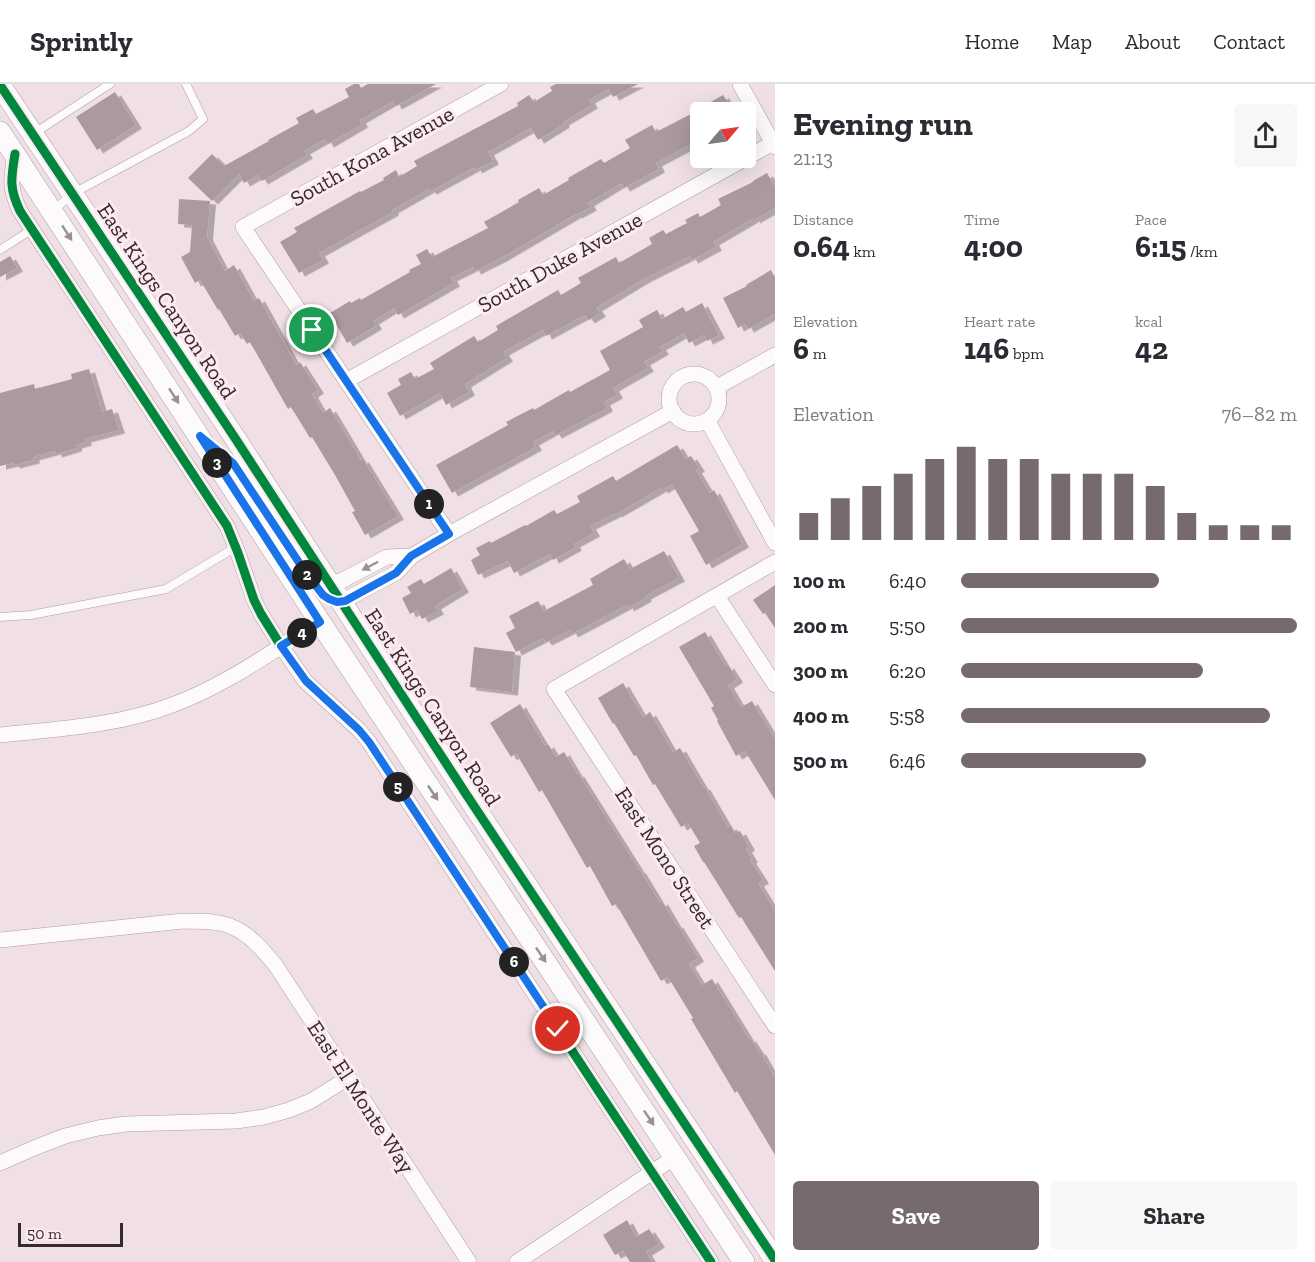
<!DOCTYPE html>
<meta charset="utf-8">
<style>
:root{--surface:#fff;--page:#f7f7f7;--text:#2b2b33;--muted:#7c7c81;--line:#e1e1e2;--accent:#766a6e}
body{margin:0;font-family:"Zilla Slab",serif;background:var(--page);color:var(--text);height:100vh;display:flex;flex-direction:column;font-size:22px;white-space:nowrap}
*{box-sizing:border-box;margin:0}
p{font-size:20px;color:var(--muted)}
.icon{flex:none;width:33px;height:33px;fill:none;stroke:currentColor;stroke-width:2;stroke-linecap:round;stroke-linejoin:round}
.map{position:relative;flex:1;overflow:hidden}
.drawer{display:flex;flex-direction:column;background:var(--surface);width:540px}
.drawer>*{flex:none}
.needle{width:39px;rotate:61deg}
.tools{position:absolute;left:690px;top:18px;display:grid;gap:12px}
.tools a{display:grid;place-items:center;width:66px;height:66px;border-radius:6px;background:var(--surface);box-shadow:0 6px 24px #0002;font-size:30px}
.scale{position:absolute;left:18px;bottom:15px;width:105px;box-sizing:border-box;padding-left:6px;border:3px solid #352a2e;border-top:0;font-size:16px;line-height:21px;white-space:nowrap;color:#352a2e;-webkit-text-stroke:4px #fceaf0;paint-order:stroke}
.pin{position:absolute;display:grid;place-items:center;width:51px;height:51px;color:#fff;margin:-26px;border:3px solid #fff;border-radius:50%;box-shadow:0 2px 6px #0007}
.km{position:absolute;width:30px;height:30px;margin:-15px;border-radius:50%;background:#222;color:#fff;font-size:16px;line-height:30px;text-align:center}
.round{display:grid;place-items:center;flex:none;width:63px;height:63px;border-radius:6px;background:var(--page)}
.overview{display:flex;align-items:center;justify-content:space-between;height:102px;padding:0 18px}
h1{font-size:33px;font-weight:700;line-height:45px}
.stats{display:grid;grid-template-columns:repeat(3,1fr);gap:9px;height:102px;padding:6px 18px}
.stats div{display:grid;align-content:center}
.stats b{font-size:30px;font-weight:700}
.stats small{font-size:16px;font-weight:400}
.stats p{font-size:16px}
.chart{height:168px;padding:12px 18px}
.chart p{display:flex;justify-content:space-between}
.chart svg{width:100%;height:108px;margin-top:6px;stroke:var(--accent);stroke-width:6}
.primary-button{display:flex;gap:12px;margin-top:auto;padding:12px 18px}
.primary-button a{flex:1;height:69px;border-radius:6px;background:var(--accent);color:#fff;font-size:24px;font-weight:700;line-height:69px;text-align:center}
.primary-button a+a{background:var(--page);color:var(--text)}
ul{padding:0 18px;list-style:none;font-size:20px}
li{display:grid;grid-template-columns:96px 72px 1fr;align-items:center;height:45px}
li i{height:15px;border-radius:8px;background:var(--accent)}
header{display:flex;align-items:center;gap:36px;box-sizing:border-box;height:84px;padding:0 30px;background:var(--surface);border-bottom:2px solid var(--line)}
header strong{font-size:28px}
nav{display:flex;gap:33px;margin-inline-start:auto;font-size:21px}
main{display:flex;flex:1;min-height:0}
.map>svg:first-child{display:block}
</style>
<header>
<strong>Sprintly</strong>
<nav><a>Home</a><a>Map</a><a>About</a><a>Contact</a></nav>
</header>
<main>
<div class="map">
<svg width="775" height="1178" viewBox="0 0 775 1178">
<defs>
<filter id="shadow"><feDropShadow dx="6" dy="3.5" stdDeviation="0" flood-color="#0004"/></filter>
</defs>
<rect width="100%" height="100%" fill="#f0e0e5"/>
<!-- building -->
<g fill="#ab999f" filter="url(#shadow)">
<path d="M354 0H359L361 4 368 0H436L396 22 393 17 360 36 362 40 328 60 325 55 304 67 307 71 262 97 258 91 244 99 239 90 212 117 188 94 212 70 224 82 269 57 268 56 299 39 296 34 313 25 316 30 349 13 345 5Z"/>
<path d="M556 0H638L613 13 609 5 589 16 592 21 563 38 564 40 538 56 531 44 488 68 493 77 476 86 475 83 431 107 429 105 392 126 393 128 319 169 323 176 299 189 280 158 297 148 294 144 360 107 361 108 384 96 383 94 396 86 399 93 417 82 414 77 518 22 517 19 529 11 534 18 552 7 550 3Z"/>
<path d="M115 8 136 41 97 66 76 33Z"/>
<path d="M723 11 734 28H693Z"/>
<path d="M691 30 700 48V61L692 66 690 61 656 79 659 85 624 104 621 99 588 119 591 123 576 131V130L501 174 475 187 473 183 451 194 454 199 398 231 394 224 373 237 376 242 347 259 330 229 350 217 351 219 360 214 361 216 410 188 409 186 421 180 416 171 427 165 432 173 488 144 484 138 519 118 518 116 539 104 543 111 569 96 568 94 601 75 604 79 630 64 625 56 652 41 656 48Z"/>
<path d="M767 89 775 103V124L754 136V134L713 158 716 163 692 176 690 172 644 195 596 224 600 229 589 236 585 231 546 252 543 246 503 268 507 274 465 300 469 308 446 321 440 309 400 332 387 309 401 301 398 295 411 288 415 295 434 285 430 279 474 252 478 258 498 246 496 242 558 206 561 211 581 199 578 194 616 173 619 179 652 160 649 154 663 146 666 150 687 139 685 136 698 129 700 133 721 121 718 115 753 98V97Z"/>
<path d="M179 115 210 117 207 153 225 187 234 181 254 217 259 214 296 281 300 278 318 306 312 310 323 329 330 324 361 376 363 375 398 432 365 451 352 428 355 427 335 391 312 353 310 354 291 323 288 325 250 258 247 260 240 249 235 252 219 225 218 226 200 196 195 199 181 173 190 168 192 141 178 140Z"/>
<path d="M10 172 17 184 0 193V178Z"/>
<path d="M771 186 775 194V230L748 245 745 240 738 244 723 214 747 202 746 201Z"/>
<path d="M702 219 719 251 707 257 704 251 689 259 684 249 660 263 663 267 644 278 648 284 613 304 617 311 604 318 607 324 556 351 553 347 533 358 536 363 452 409 436 381 508 341 506 338 533 324 534 326 569 306 570 308 610 286 600 267 643 243 639 236 657 226 662 235 683 223 686 228Z"/>
<path d="M89 285 102 328 112 325 119 346 85 355 86 358 76 361V364L56 370 55 367 33 373 34 376 14 381 13 379 0 382V309L34 300 35 305 72 295 71 290Z"/>
<path d="M677 361 686 375 691 372 699 384 696 386 710 409 714 406 743 460 706 481 690 452 699 447 672 400 662 406 661 404 616 430V429L590 442 594 449 574 460 576 463 553 476 550 470 514 489 508 477 478 491 471 476 480 471 476 464 490 457 491 459 525 441 526 442 554 426 557 430 580 418 577 412 613 392 616 397Z"/>
<path d="M664 467 679 494 645 512 646 514 628 524 627 521 572 550 570 546 546 558 543 554 516 568 506 549 515 544 509 532 538 517 544 527 593 501 590 495 624 475 630 485Z"/>
<path d="M451 484 463 505 435 522 438 527 422 535 417 526 410 530 402 514 411 509 407 503 421 495 424 500Z"/>
<path d="M775 501V544L765 529 763 530 753 516Z"/>
<path d="M705 548 726 583 728 581 737 595 728 601 741 623 752 617 775 655V716L745 667 736 672 717 637 718 636 711 624 714 622 679 563Z"/>
<path d="M474 563 515 568 512 608 470 603Z"/>
<path d="M623 599 643 633 650 628 673 668 680 664 703 703 704 702 728 743 731 742 735 749 740 747 749 763 746 765 752 775 750 776 763 796 758 799 775 827V887L741 833 739 834 704 778H703L694 762 700 759 688 739 681 743 655 700 653 701 636 671 634 672 614 639 613 640 598 614Z"/>
<path d="M520 620 545 662 548 660 556 673 564 668 577 690 578 689 639 786H640L660 819 662 817 676 841 677 840 698 874 689 880 702 901 712 895 749 955 750 954 759 968 760 967 775 994V1071L737 1007 735 1009 691 935 693 934 668 893 661 897 616 820 612 822 590 782 587 784 542 706 539 708 516 669 511 673 490 639Z"/>
<path d="M627 1136 636 1153 649 1145 659 1160 646 1168 652 1178H630L623 1167 615 1171 603 1151Z"/>
</g>
<g fill="none" stroke-linecap="round" stroke-linejoin="round">
<defs>
<g id="service">
<path d="M33 50 110 0"/>
<path d="M54 126 72 110 189 47 203 35 186 0"/>
<path d="M0 166 31 146"/>
<path d="M0 533 31 531 166 505 236 463"/>
</g>
<g id="minor">
<path d="M740 0 775 63"/>
<path d="M15 70C11 95 9 104 20 127L227 442 238 469 254 516 261 530 281 562 305 597 359 646 369 658 711 1178"/>
<circle cx="694" cy="315" r="25"/>
<path d="M346 297 773 59"/>
<path d="M717 303 775 271"/>
<path d="M707 336 775 459"/>
<path d="M449 450 243 143 501 0"/>
<path d="M775 478 554 605 775 942"/>
<path d="M329 499 341 497 387 473 412 472"/>
<path d="M717 512 775 601"/>
<path d="M341 518 396 489 412 472 449 450 673 327"/>
<path d="M0 651C58 645 117 642 172 621 225 602 272 567 320 538"/>
<path d="M0 856 183 837C198 838 216 836 230 842 250 850 263 866 276 882L469 1178"/>
<path d="M0 1079 34 1064 65 1052 98 1044 126 1040 236 1037 264 1033 289 1026 311 1017 348 994"/>
<path d="M517 1178 675 1073"/>
</g>
<g id="secondary">
<path d="M0 1 235 354 466 710 775 1176"/>
<path d="M0 48 320 538 744 1178"/>
</g>
</defs>
<!-- service casing -->
<use href="#service" stroke="#ab9fa2" stroke-width="9"/>
<!-- minor casing -->
<use href="#minor" stroke="#ab9fa2" stroke-width="16"/>
<!-- secondary casing -->
<use href="#secondary" stroke="#ab9fa2" stroke-width="22"/>
<!-- service -->
<use href="#service" stroke="#fdfafb" stroke-width="8"/>
<!-- minor -->
<use href="#minor" stroke="#fdfafb" stroke-width="15"/>
<!-- secondary -->
<use href="#secondary" stroke="#fdfafb" stroke-width="21"/>
<defs>
<g id="cycleway">
<path d="M0 1 235 354 466 710 775 1176"/>
<path d="M15 70C11 95 9 104 20 127L227 442 238 469 254 516 261 530 281 562 305 597 359 646 369 658 711 1178"/>
</g>
</defs>
<!-- cycleway casing -->
<use href="#cycleway" stroke="#fceaf0" stroke-width="13"/>
<!-- cycleway -->
<use href="#cycleway" stroke="#00873e" stroke-width="9"/>
</g>
<!-- one-way arrows -->
<defs><path id="oneway-solid" d="M-6-.8H1V-3.2L6.5 0L1 3.2V.8H-6Z" transform="scale(1.5)"/></defs>
<g fill="#999294">
<use href="#oneway-solid" transform="translate(67 149) rotate(57)"/>
<use href="#oneway-solid" transform="translate(174 312) rotate(57)"/>
<use href="#oneway-solid" transform="translate(370 482) rotate(152)"/>
<use href="#oneway-solid" transform="translate(433 709) rotate(56)"/>
<use href="#oneway-solid" transform="translate(541 871) rotate(56)"/>
<use href="#oneway-solid" transform="translate(649 1034) rotate(56)"/>
</g>
<g fill="none" stroke-linecap="round" stroke-linejoin="round">
<defs>
<path id="route" d="M312 246 449 450 411 472 396 489 345 517 337 518 329 515 323 511 306 489 233 379 200 352 320 538 281 562 306 597 359 646 369 658 558 945"/>
</defs>
<!-- route casing -->
<use href="#route" stroke="#fff" stroke-width="12"/>
<!-- route -->
<use href="#route" stroke="#1a73e8" stroke-width="8"/>
</g>
<g text-anchor="middle" dominant-baseline="central" stroke-width="6" stroke-linejoin="round" paint-order="stroke">
<!-- street labels -->
<g font-size="22" fill="#352a2e" stroke="#fceaf0">
<text transform="translate(372 72) rotate(-29)">South Kona Avenue</text>
<text transform="translate(560 178) rotate(-29)">South Duke Avenue</text>
<text transform="translate(167 217) rotate(56)">East Kings Canyon Road</text>
<text transform="translate(433 623) rotate(57)">East Kings Canyon Road</text>
<text transform="translate(665 774) rotate(57)">East Mono Street</text>
<text transform="translate(361 1013) rotate(57)">East El Monte Way</text>
</g>
</g>
</svg>
<div class="tools">
<a><svg class="needle" viewBox="-14 -14 28 28"><path d="M0-13l5 13h-10z" fill="#e53935"/><path d="M0 13l5-13h-10z" fill="#7c7c81"/></svg></a>
</div>
<div class="scale">50 m</div>
<div class="pin" style="left:312px;top:246px;background:#1e9e55"><svg class="icon" aria-label="arrive" viewBox="0 0 24 24"><path d="M6 21V4h12l-3 4 3 4H6"/></svg></div>
<div class="pin" style="left:558px;top:945px;background:#d93025"><svg class="icon" aria-label="check" viewBox="0 0 24 24"><path d="M5 12l5 5 9-10"/></svg></div>
<b class="km" style="left:429px;top:420px">1</b>
<b class="km" style="left:307px;top:491px">2</b>
<b class="km" style="left:217px;top:379px">3</b>
<b class="km" style="left:302px;top:549px">4</b>
<b class="km" style="left:398px;top:703px">5</b>
<b class="km" style="left:514px;top:878px">6</b>
</div>
<section class="drawer">
<div class="overview"><div><h1>Evening run</h1><p>21:13</p></div><a class="round"><svg class="icon" aria-label="share" viewBox="0 0 24 24"><path d="M12 15V3M7 8l5-5 5 5M5 13v7h14v-7"/></svg></a></div>
<div class="stats">
<div><p>Distance</p><b>0.64<small> km</small></b></div>
<div><p>Time</p><b>4:00</b></div>
<div><p>Pace</p><b>6:15<small> /km</small></b></div>
</div>
<div class="stats">
<div><p>Elevation</p><b>6<small> m</small></b></div>
<div><p>Heart rate</p><b>146<small> bpm</small></b></div>
<div><p>kcal</p><b>42</b></div>
</div>
<div class="chart"><p><span>Elevation</span>76–82 m</p>
<svg viewBox="0 0 160 44" preserveAspectRatio="none"><path d="M5 44V33M15 44V27M25 44V22M35 44V17M45 44V11M55 44V6M65 44V11M75 44V11M85 44V17M95 44V17M105 44V17M115 44V22M125 44V33M135 44V38M145 44V38M155 44V38"/></svg>
</div>
<ul>
<li><b>100 m</b>6:40<i style="width:59%"></i></li>
<li><b>200 m</b>5:50<i style="width:100%"></i></li>
<li><b>300 m</b>6:20<i style="width:72%"></i></li>
<li><b>400 m</b>5:58<i style="width:92%"></i></li>
<li><b>500 m</b>6:46<i style="width:55%"></i></li>
</ul>
<div class="primary-button"><a>Save</a><a>Share</a></div>
</section>
</main>
